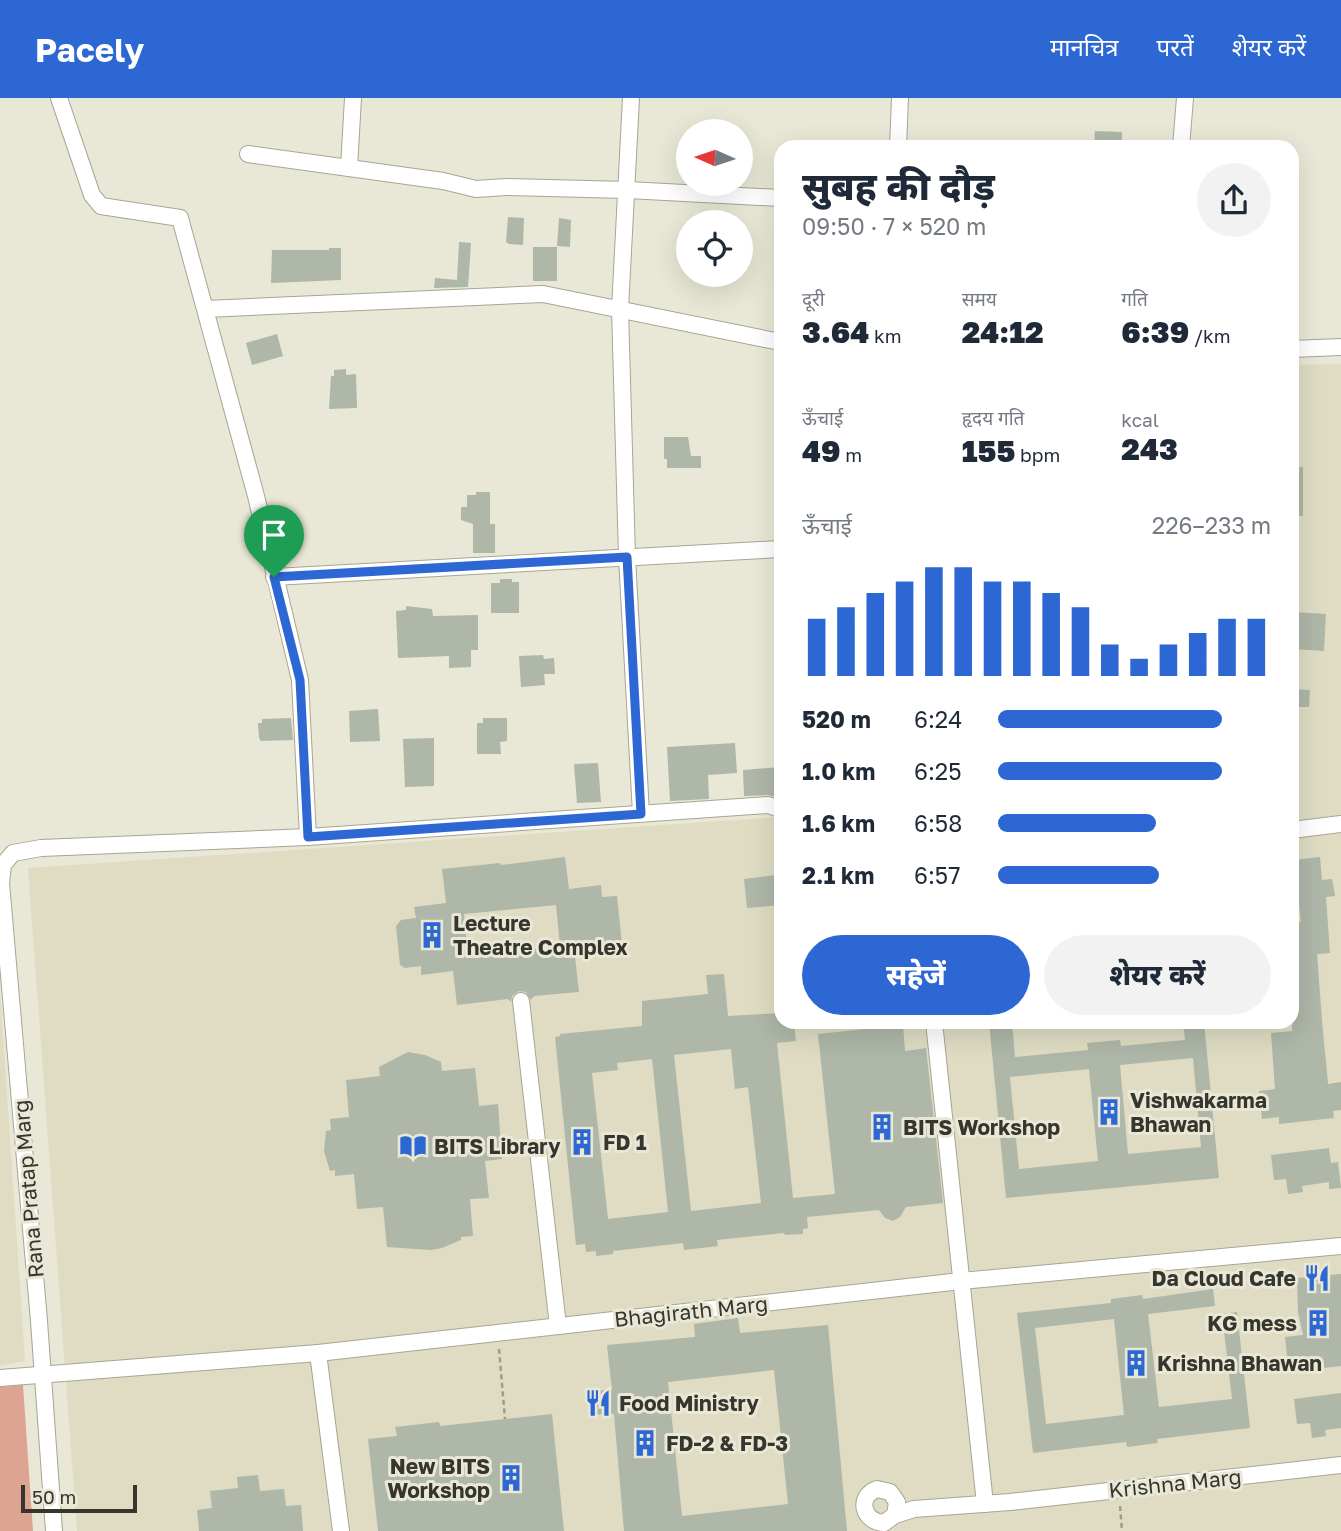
<!DOCTYPE html>
<html lang="hi">
<meta charset="utf-8">
<style>
:root{--surface:#fff;--page:#f2f2f3;--text:#1f2937;--muted:#747a83;--accent:#2c67d4}
body{margin:0;font-family:"Golos Text","Noto Sans Devanagari",sans-serif;background:var(--page);color:var(--text);height:100vh;display:flex;flex-direction:column;font-size:26px;white-space:nowrap}
*{box-sizing:border-box;margin:0}
p{font-size:23px;color:var(--muted)}
.icon{flex:none;width:38px;height:38px;fill:none;stroke:currentColor;stroke-width:2;stroke-linecap:round;stroke-linejoin:round}
.map{position:relative;flex:1;overflow:hidden}
.side{position:absolute;left:774px;top:42px;width:525px;height:889px;display:flex;flex-direction:column;background:var(--surface);border-radius:21px;box-shadow:0 7px 28px #0002}
.side>*{flex:none}
.needle{width:46px;rotate:273deg}
.tools{position:absolute;left:676px;top:21px;display:grid;gap:14px}
.tools a{display:grid;place-items:center;width:77px;height:77px;border-radius:50%;background:var(--surface);box-shadow:0 7px 28px #0002;font-size:35px}
.scale{position:absolute;left:21px;bottom:18px;width:116px;box-sizing:border-box;padding-left:7px;border:4px solid #36352e;border-top:0;font-size:19px;line-height:24px;white-space:nowrap;color:#36352e;-webkit-text-stroke:5px #e9e7d5;paint-order:stroke}
.pin{position:absolute;display:grid;place-items:center;width:60px;height:60px;color:#fff;margin:-72px -30px;border-radius:50% 50% 50% 0;rotate:-45deg;box-shadow:0 0 7px #0007}
.pin .icon{rotate:45deg}
.round{display:grid;place-items:center;flex:none;width:74px;height:74px;border-radius:37px;background:var(--page)}
.overview{display:flex;align-items:center;justify-content:space-between;height:119px;padding:0 28px}
h1{font-size:38px;font-weight:800;line-height:52px}
.stats{display:grid;grid-template-columns:repeat(3,1fr);gap:10px;height:119px;padding:7px 28px}
.stats div{display:grid;align-content:center}
.stats b{font-size:30px;font-weight:800}
.stats small{font-size:19px;font-weight:400}
.stats p{font-size:19px}
.chart{height:196px;padding:14px 28px}
.chart p{display:flex;justify-content:space-between}
.chart svg{width:100%;height:126px;margin-top:7px;stroke:var(--accent);stroke-width:6}
.cta{display:flex;gap:14px;margin-top:auto;padding:14px 28px}
.cta a{flex:1;height:80px;border-radius:42px;background:var(--accent);color:#fff;font-size:28px;font-weight:800;line-height:80px;text-align:center}
.cta a+a{background:var(--page);color:var(--text)}
ul{padding:0 28px;list-style:none;font-size:23px}
li{display:grid;grid-template-columns:112px 84px 1fr;align-items:center;height:52px}
li i{height:18px;border-radius:9px;background:var(--accent)}
header{display:flex;align-items:center;gap:42px;box-sizing:border-box;height:98px;padding:0 35px;background:var(--accent);color:#fff}
header strong{font-size:33px}
nav{display:flex;gap:38px;margin-inline-start:auto;font-size:24px}
.map>svg:first-child{display:block}
</style>
<header>
<strong>Pacely</strong>
<nav><a>मानचित्र</a><a>परतें</a><a>शेयर करें</a></nav>
</header>
<div class="map">
<svg width="1341" height="1433" viewBox="0 0 1341 1433">
<rect width="100%" height="100%" fill="#e9e7d5"/>
<!-- built -->
<g fill="#dfdcc3">
<path d="M1341 266V1433H77L28 770 780 719V924H1292V267Z"/>
<path d="M0 893 25 1263 0 1268Z"/>
</g>
<!-- green -->
<path fill="#dda494" d="M23 1287 33 1433H0V1289Z"/>
<!-- building -->
<g fill="#aeb7a8" fill-rule="evenodd">
<path d="M1095 33 1122 34V49H1094Z"/>
<path d="M508 119 524 120 523 147 509 146 506 144Z"/>
<path d="M559 120 571 122 570 149 557 148Z"/>
<path d="M459 144 471 145 468 189 434 190 435 180 457 182Z"/>
<rect x="533" y="149" width="24" height="34"/>
<path d="M329 150H341V182L271 185 272 152H329Z"/>
<path d="M277 236 283 258 252 267 246 245Z"/>
<path d="M346 271V277L356 276 357 310 329 311 331 278H334V272Z"/>
<path d="M664 339H688L691 358H701V370H667V361H664Z"/>
<rect x="1292" y="369" width="11" height="49"/>
<path d="M476 394H490V426H495V455H473V426L461 422V409H467V397H476Z"/>
<path d="M500 481H512V484H519V515H491V485H500Z"/>
<path d="M406 508 432 511 433 518 478 517V552H471V569L449 570V558L398 560 396 513 406 512Z"/>
<path d="M1292 514 1326 516 1324 553 1292 551Z"/>
<path d="M543 557 544 561 554 560 555 576H544L545 587 521 589 519 558Z"/>
<path d="M1292 591 1310 592 1309 609H1292Z"/>
<path d="M378 611 380 643 350 644 349 613Z"/>
<path d="M291 620 293 642 261 643 259 640 258 625H262V621Z"/>
<path d="M483 620H507V643L500 644 501 656H477V625H483Z"/>
<path d="M434 640V688L405 689 403 641Z"/>
<path d="M735 645 737 675 708 677 709 701 670 703 667 649Z"/>
<path d="M598 665 601 704 577 705 574 666Z"/>
<path d="M780 669V700L768 697 744 698 743 672Z"/>
<path d="M565 759 569 791 601 787 602 799 617 798 622 846 599 849 600 857 575 859 579 894 534 898 531 902 526 894 519 893 512 898 511 904 508 901 457 907 453 873 421 877V868L405 870 400 867 396 828 401 822 416 820 414 809 446 805 442 771 500 765 501 767ZM556 807 560 848 468 858 464 816Z"/>
<path d="M1320 759 1322 782 1332 781 1335 798 1326 799 1330 855 1317 856 1322 922 1328 986 1341 984V1012L1333 1013 1334 1020 1279 1026V1019L1262 1021 1259 993 1275 991 1271 935 1292 933V825L1301 824 1297 788 1292 789V762Z"/>
<path d="M777 777 780 807 747 810 744 781Z"/>
<path d="M724 876 728 918 780 915V924H794L796 943 777 945 793 1100 835 1096 818 936 903 927 905 953 926 950 943 1105 906 1109 900 1119 893 1123 885 1120 879 1112 807 1119 808 1130 803 1131V1136L785 1137 784 1135 717 1142 718 1148 684 1152 683 1145 613 1153V1156L596 1158V1153L586 1154 585 1146 576 1147 555 939 560 938V936L642 928V903L708 896 706 877ZM731 951 735 991 748 989 761 1105 691 1113 674 957ZM652 961 668 1114 608 1121 592 975 618 972 617 965Z"/>
<path d="M989 924H1012L1015 959 1088 952 1087 945 1120 942 1121 948 1185 942 1183 924H1204L1219 1080 1006 1100ZM1193 960 1201 1049 1128 1056 1120 967ZM1089 971 1098 1063 1019 1071 1010 979Z"/>
<path d="M408 954 425 957 441 964 442 973 475 970 479 1008 498 1006 502 1061 485 1063 489 1100 470 1101 473 1138 461 1139V1142L442 1150 431 1152 387 1149 383 1109 357 1111 354 1076 335 1078V1072L330 1073 324 1053 326 1033 331 1032 330 1021 349 1019 346 982 380 978 379 969Z"/>
<path d="M1329 1050 1331 1065 1338 1064 1341 1090 1329 1091V1084L1302 1088 1303 1094 1288 1096 1286 1081 1274 1082 1271 1057Z"/>
<path d="M1341 1176V1268L1305 1272 1304 1265 1288 1266 1285 1239 1303 1237 1298 1214 1297 1180Z"/>
<path d="M1213 1191 1215 1208 1148 1216 1159 1309 1232 1301 1222 1216 1237 1214 1250 1330 1157 1341 1158 1345 1127 1349 1126 1344 1033 1355 1017 1215 1111 1205V1201L1142 1197 1143 1201ZM1114 1221 1124 1317 1046 1326 1035 1230Z"/>
<path d="M738 1220 740 1235 828 1227 847 1433H624L614 1316 589 1317 587 1293 612 1292 607 1247 695 1239 694 1226ZM774 1272 788 1406 682 1418 668 1284Z"/>
<path d="M1341 1295V1330L1325 1332 1326 1338 1312 1340 1310 1325 1297 1326 1294 1301Z"/>
<path d="M552 1316 564 1433H378L368 1341 397 1338 395 1329 439 1324 440 1328Z"/>
<path d="M258 1377 260 1393 284 1391 286 1408 301 1407 303 1433H199L197 1412 212 1410 210 1393 238 1390 237 1379Z"/>
</g>
<g fill="none" stroke-linecap="round" stroke-linejoin="round">
<defs>
<g id="minor">
<path d="M59 0 92 97 101 108 180 120 256 398 300 582 308 739"/>
<path d="M631 0 620 211 627 459 641 716"/>
<path d="M898 49 900 0"/>
<path d="M1181 49 1185 0"/>
<path d="M248 56 443 83 476 91 506 89 628 92 780 100"/>
<path d="M349 70 353 0"/>
<path d="M206 211 543 196 780 244"/>
<path d="M1292 251 1341 249"/>
<path d="M274 479 780 451"/>
<path d="M1292 732 1341 726"/>
<path d="M521 903 558 1228"/>
<path d="M934 924 985 1406"/>
<path d="M318 1255 341 1433"/>
<path d="M0 1280 318 1255 961 1183 1341 1148"/>
<path d="M895 1417 897 1404 890 1394 877 1391C856 1399 863 1424 884 1425L895 1417 914 1411 1010 1404 1341 1367"/>
<path d="M54 1433 39 1223 1 785 3 767 13 755 41 750 308 739 768 707 780 711"/>
</g>
</defs>
<!-- minor casing -->
<use href="#minor" stroke="#a8a595" stroke-width="18"/>
<!-- path -->
<g stroke="#9d9c8e" stroke-width="2.5" stroke-dasharray="5 3.5" stroke-linecap="butt">
<path d="M499 1251 505 1321"/>
<path d="M1120 1408 1122 1433"/>
</g>
<!-- minor -->
<use href="#minor" stroke="#fff" stroke-width="16"/>
</g>
<g fill="none" stroke-linecap="round" stroke-linejoin="round">
<defs>
<path id="route" d="M627 459 641 716 308 739 300 582 274 479Z"/>
</defs>
<!-- route casing -->
<use href="#route" stroke="#fff" stroke-width="14"/>
<!-- route -->
<use href="#route" stroke="#2c67d4" stroke-width="9"/>
</g>
<!-- icons -->
<defs>
<symbol id="building-bare" viewBox="-9 -9 18 18"><path d="M-4-6H4V6H1V3H-1V6H-4ZM-2.5-4.3h1.7v1.8h-1.7ZM.8-4.3h1.7v1.8H.8ZM-2.5-1h1.7V.8h-1.7ZM.8-1h1.7V.8H.8Z" fill="#2c67d4" stroke="#e9e7d5" stroke-width="2.5" paint-order="stroke"/></symbol>
<symbol id="library-bare" viewBox="-9 -9 18 18"><path d="M-6-4Q-3-5.5-.7-3.5V5Q-3 3-6 4ZM6-4Q3-5.5 .7-3.5V5Q3 3 6 4Z" fill="#2c67d4" stroke="#e9e7d5" stroke-width="2.5" paint-order="stroke"/></symbol>
<symbol id="restaurant-bare" viewBox="-9 -9 18 18"><path d="M-5-6h1v4h1v-4h1v4h1v-4h1v5L-1.5 .5V6h-2V.5L-5-1ZM5-6V6H3V1.5H1.5Q1.5-4 5-6Z" fill="#2c67d4" stroke="#e9e7d5" stroke-width="2.5" paint-order="stroke"/></symbol>
</defs>
<g fill-rule="evenodd">
<use href="#building-bare" x="413" y="818" width="38" height="38"/>
<use href="#building-bare" x="1090" y="995" width="38" height="38"/>
<use href="#building-bare" x="863" y="1010" width="38" height="38"/>
<use href="#building-bare" x="563" y="1025" width="38" height="38"/>
<use href="#library-bare" x="394" y="1029" width="38" height="38"/>
<use href="#restaurant-bare" x="1298" y="1161" width="38" height="38"/>
<use href="#building-bare" x="1299" y="1206" width="38" height="38"/>
<use href="#building-bare" x="1117" y="1246" width="38" height="38"/>
<use href="#restaurant-bare" x="579" y="1286" width="38" height="38"/>
<use href="#building-bare" x="626" y="1326" width="38" height="38"/>
<use href="#building-bare" x="492" y="1361" width="38" height="38"/>
</g>
<g text-anchor="middle" dominant-baseline="central" stroke-width="6" stroke-linejoin="round" paint-order="stroke">
<!-- poi labels -->
<g font-size="21" font-weight="bold" fill="#36352e" stroke="#e9e7d5" text-anchor="start">
<text x="453" y="825">Lecture<tspan x="453" dy="24">Theatre Complex</tspan></text>
<text x="1130" y="1002">Vishwakarma<tspan x="1130" dy="24">Bhawan</tspan></text>
<text x="903" y="1029">BITS Workshop</text>
<text x="603" y="1044">FD 1</text>
<text x="434" y="1048">BITS Library</text>
<text x="1296" y="1180" text-anchor="end">Da Cloud Cafe</text>
<text x="1297" y="1225" text-anchor="end">KG mess</text>
<text x="1157" y="1265">Krishna Bhawan</text>
<text x="619" y="1305">Food Ministry</text>
<text x="666" y="1345">FD-2 &amp; FD-3</text>
<text x="490" y="1368" text-anchor="end">New BITS<tspan x="490" dy="24">Workshop</tspan></text>
</g>
<!-- street labels -->
<g font-size="21" fill="#36352e" stroke="#e9e7d5">
<text transform="translate(28 1091) rotate(-95)">Rana Pratap Marg</text>
<text transform="translate(691 1213) rotate(-6)">Bhagirath Marg</text>
<text transform="translate(1175 1385) rotate(-6)">Krishna Marg</text>
</g>
</g>
</svg>
<div class="tools">
<a><svg class="needle" viewBox="-14 -14 28 28"><path d="M0-13l5 13h-10z" fill="#e53935"/><path d="M0 13l5-13h-10z" fill="#747a83"/></svg></a>
<a><svg class="icon" aria-label="locate" viewBox="0 0 24 24"><circle cx="12" cy="12" r="6"/><path d="M12 2v4M12 18v4M2 12h4M18 12h4"/></svg></a>
</div>
<div class="scale">50 m</div>
<div class="pin" style="left:274px;top:479px;background:#1e9e55"><svg class="icon" aria-label="arrive" viewBox="0 0 24 24"><path d="M6 21V4h12l-3 4 3 4H6"/></svg></div>
<section class="side">
<div class="overview"><div><h1>सुबह की दौड़</h1><p>09:50 · 7 × 520 m</p></div><a class="round"><svg class="icon" aria-label="share" viewBox="0 0 24 24"><path d="M12 15V3M7 8l5-5 5 5M5 13v7h14v-7"/></svg></a></div>
<div class="stats">
<div><p>दूरी</p><b>3.64<small> km</small></b></div>
<div><p>समय</p><b>24:12</b></div>
<div><p>गति</p><b>6:39<small> /km</small></b></div>
</div>
<div class="stats">
<div><p>ऊँचाई</p><b>49<small> m</small></b></div>
<div><p>हृदय गति</p><b>155<small> bpm</small></b></div>
<div><p>kcal</p><b>243</b></div>
</div>
<div class="chart"><p><span>ऊँचाई</span>226–233 m</p>
<svg viewBox="0 0 160 44" preserveAspectRatio="none"><path d="M5 44V24M15 44V20M25 44V15M35 44V11M45 44V6M55 44V6M65 44V11M75 44V11M85 44V15M95 44V20M105 44V33M115 44V38M125 44V33M135 44V29M145 44V24M155 44V24"/></svg>
</div>
<ul>
<li><b>520 m</b>6:24<i style="width:82%"></i></li>
<li><b>1.0 km</b>6:25<i style="width:82%"></i></li>
<li><b>1.6 km</b>6:58<i style="width:58%"></i></li>
<li><b>2.1 km</b>6:57<i style="width:59%"></i></li>
</ul>
<div class="cta"><a>सहेजें</a><a>शेयर करें</a></div>
</section>
</div>
